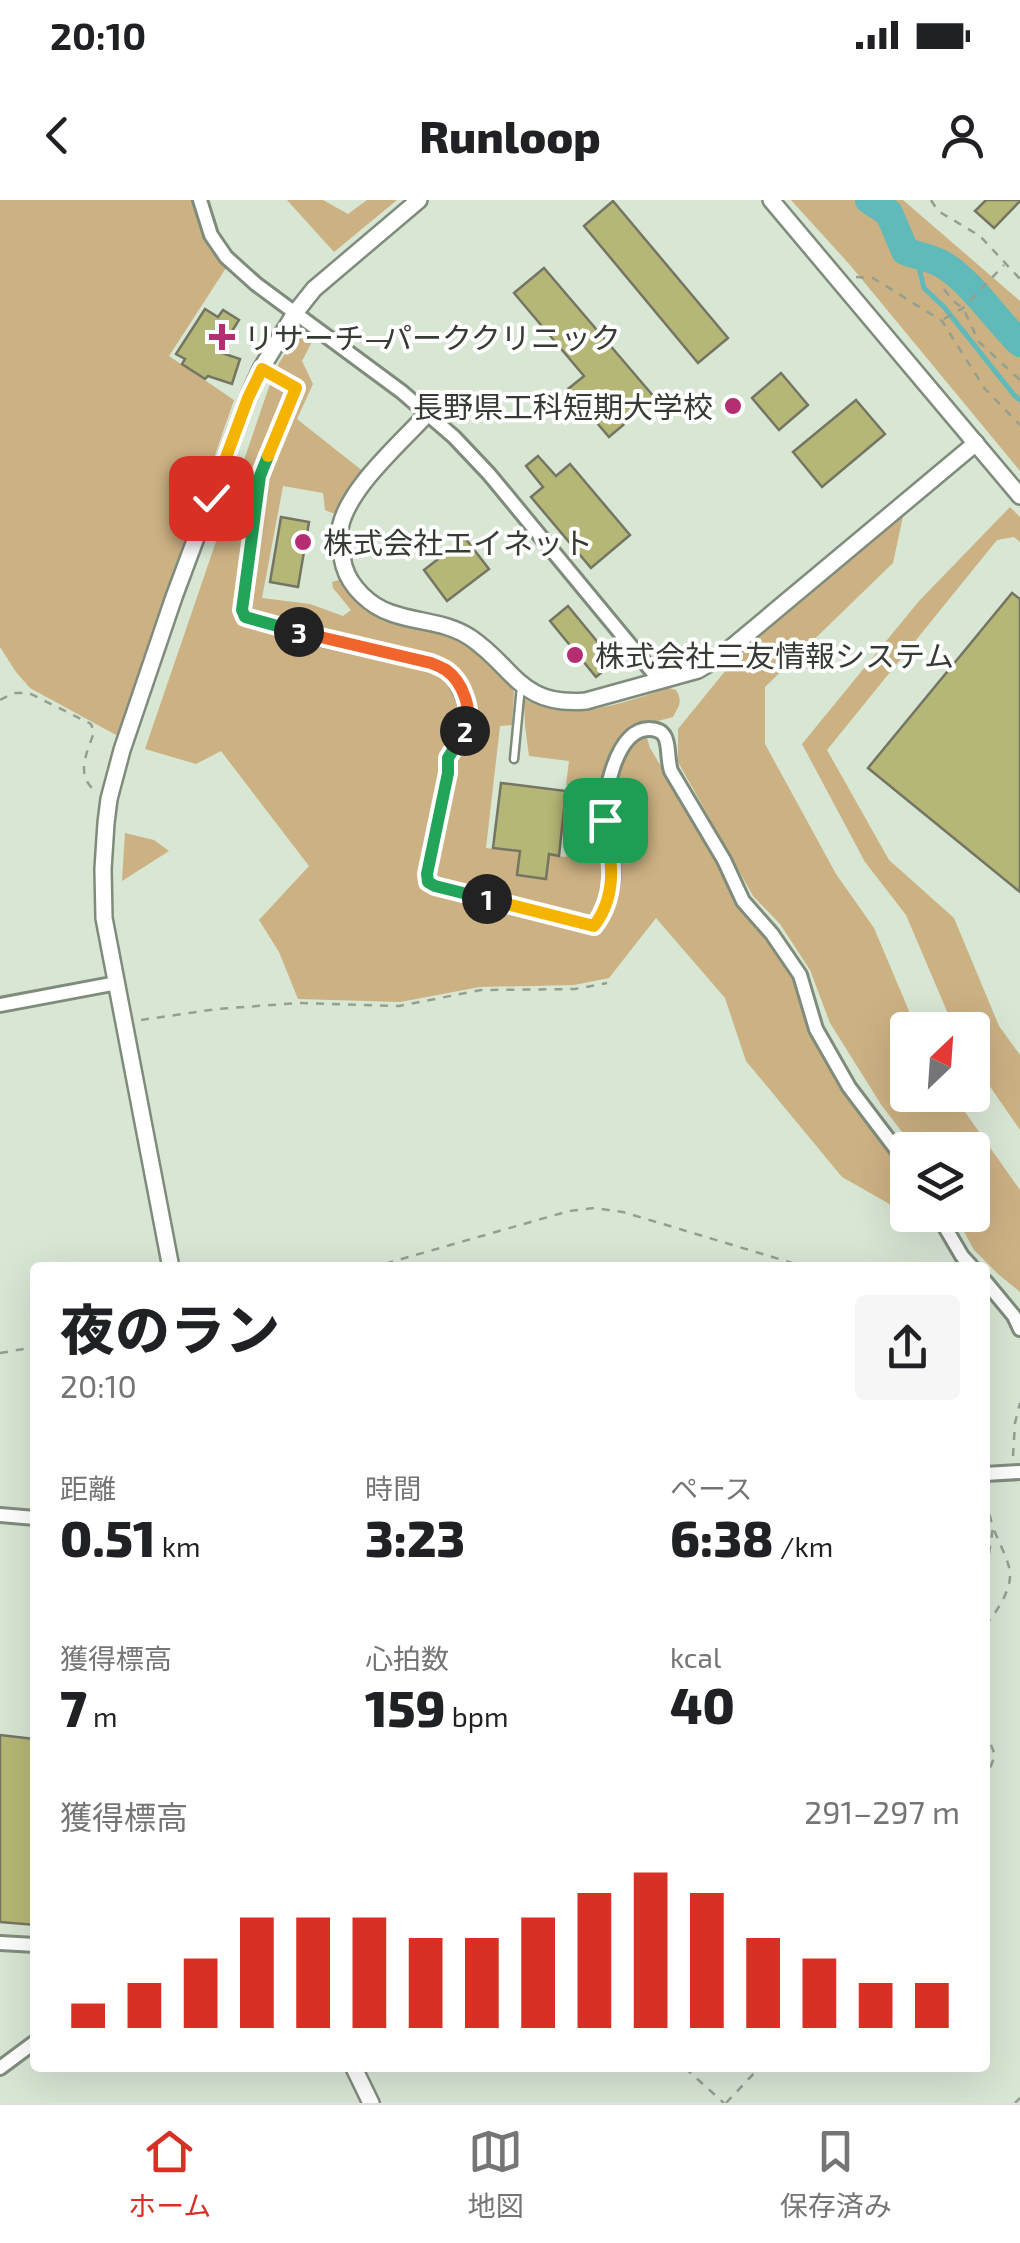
<!DOCTYPE html>
<html lang="ja">
<meta charset="utf-8">
<style>
:root{--surface:#fff;--page:#f6f6f6;--text:#202124;--muted:#757577;--line:#e0e0e0;--accent:#d93025}
body{margin:0;font-family:"Exo 2","Noto Sans JP",sans-serif;background:var(--page);color:var(--text);height:100vh;display:flex;flex-direction:column;font-size:38px;white-space:nowrap}
*{box-sizing:border-box;margin:0}
p{font-size:32px;color:var(--muted)}
.icon{flex:none;width:55px;height:55px;fill:none;stroke:currentColor;stroke-width:2;stroke-linecap:round;stroke-linejoin:round}
.map{position:relative;flex:1;overflow:hidden}
.side{position:absolute;left:30px;top:1062px;width:960px;height:810px;display:flex;flex-direction:column;background:var(--surface);border-radius:10px;box-shadow:0 10px 40px #0002}
.side>*{flex:none}
.needle{width:65px;rotate:25deg}
.buttons{position:absolute;left:890px;top:812px;display:grid;gap:20px}
.buttons a{display:grid;place-items:center;width:100px;height:100px;border-radius:10px;background:var(--surface);box-shadow:0 10px 40px #0002;font-size:50px}
.pin{position:absolute;display:grid;place-items:center;width:85px;height:85px;color:#fff;margin:-42px;border-radius:20px;box-shadow:0 5px 15px #0006}
.km{position:absolute;width:50px;height:50px;margin:-25px;border-radius:50%;background:#222;color:#fff;font-size:28px;line-height:50px;text-align:center}
.round{display:grid;place-items:center;flex:none;width:105px;height:105px;border-radius:10px;background:var(--page)}
.headline{display:flex;align-items:center;justify-content:space-between;height:170px;padding:0 30px}
h1{font-size:55px;font-weight:800;line-height:75px}
.stats{display:grid;grid-template-columns:repeat(3,1fr);gap:15px;height:170px;padding:10px 30px}
.stats div{display:grid;align-content:center}
.stats b{font-size:50px;font-weight:800}
.stats small{font-size:28px;font-weight:400}
.stats p{font-size:28px}
.chart{height:280px;padding:20px 30px}
.chart p{display:flex;justify-content:space-between}
.chart svg{width:100%;height:180px;margin-top:10px;stroke:var(--accent);stroke-width:6}
.status{display:flex;justify-content:space-between;align-items:center;height:70px;padding:0 50px;background:var(--surface);direction:ltr}
.status svg{height:28px;fill:currentColor}
header{display:flex;justify-content:space-between;align-items:center;height:130px;padding:0 30px;background:var(--surface);font-size:45px;font-weight:800}
.menu{display:flex;justify-content:space-around;align-items:center;height:140px;border-top:2px solid var(--line);background:var(--surface);font-size:28px;color:var(--muted)}
.menu a{display:grid;justify-items:center;gap:5px}
.menu .selected{color:var(--accent)}
.map>svg:first-child{display:block}
</style>
<div class="status"><b>20:10</b><svg viewBox="0 0 49 12"><path d="M0 12V9h3v3zM5 12V6h3v6zM10 12V3h3v9zM15 12V0h3v12zM26 1h20v11H26zM47 4h2v5h-2z"/></svg></div>
<header><svg class="icon" aria-label="back" viewBox="0 0 24 24"><path d="M15 5l-7 7 7 7"/></svg>Runloop<svg class="icon" aria-label="person" viewBox="0 0 24 24"><circle cx="12" cy="8" r="4"/><path d="M4 21q1-7 8-7t8 7"/></svg></header>
<div class="map">
<svg width="1020" height="1903" viewBox="0 0 1020 1903">
<rect width="100%" height="100%" fill="#d8e6d4"/>
<!-- green -->
<g fill="#ccb183">
<path d="M0 0H194L204 39 226 68 169 156 234 200 118 536 30 488 16 472 0 447Z"/>
<path d="M287 0H323L348 14 367 0H397L334 52Z"/>
<path d="M791 0H903L1020 101V271L850 65Z"/>
<path d="M308 131 315 136 302 161 313 184 297 219 364 272 350 289 337 315 325 310 323 293 283 286 262 398 310 404 343 416 351 410 333 388 332 382 339 380 353 397 370 410 390 421 426 427 465 441 482 455 514 491 512 525 500 526 486 648 566 657 575 586 566 585 569 561 529 556 525 526 524 499C572 524 621 503 669 488L676 490C683 501 679 506 673 517L643 525 650 548 719 663 737 706 767 737 792 778 810 830 844 891 907 979V1014L842 977 746 861 725 798 656 718 609 778 574 785 480 787 400 802 298 799 279 752 259 720 309 666 221 551 196 564 145 549 270 184 279 163 299 133Z"/>
<path d="M1010 307 1020 317V342L1014 337 997 340 827 550 889 660 954 718 999 826 1020 855V930L973 862 972 830H955L906 715 865 662 802 544 919 401Z"/>
<path d="M903 316 893 363 765 487V544L836 674 874 728 917 830H908V895H953L1020 990V1092L998 1074 974 1050 955 1015H972V950H916L882 906 830 823 810 770 780 724 753 696 678 562V529L748 443Z"/>
<path d="M125 633 154 640 169 651 122 681Z"/>
</g>
<g fill="none" stroke-linecap="round" stroke-linejoin="round">
<!-- stream -->
<path stroke="#60baba" stroke-width="5" d="M921 58 918 64 924 88 944 107 1014 195 1020 200"/>
<!-- river -->
<path stroke="#60baba" stroke-width="28" d="M869 0 889 13 905 51C917 56 932 58 942 64 969 79 997 121 1020 143"/>
</g>
<!-- building -->
<g fill="#b5b776" stroke="#747563" stroke-width="2.5">
<path d="M986 0H1020V1L994 28 975 11Z"/>
<path d="M613 1 728 138 698 163 584 26Z"/>
<path d="M544 68 655 198 609 237 568 189 584 176 514 93Z"/>
<path d="M205 109 218 117 223 110 239 120 219 152 240 159 232 184 208 176 205 179 182 164 185 159 176 154Z"/>
<path d="M781 173 808 205 779 230 752 198Z"/>
<path d="M856 200 885 234 822 287 793 252Z"/>
<path d="M538 256 556 276 570 264 630 335 591 368 531 297 543 287 526 266Z"/>
<path d="M281 317 309 322 298 387 270 382Z"/>
<path d="M465 338 489 369 447 401 424 370Z"/>
<path d="M1012 393 1020 399V692L868 568Z"/>
<path d="M568 406 614 462 596 477 550 421Z"/>
<path d="M501 583 566 591 559 656 549 654 546 679 517 675 520 651 493 648Z"/>
<path d="M0 1535 35 1539V1725L0 1722Z"/>
</g>
<g fill="none" stroke-linecap="round" stroke-linejoin="round">
<defs>
<path id="service" d="M514 559 521 486"/>
<g id="minor">
<path d="M200 0 211 35 226 57 256 84 402 192 454 237 489 274 660 481"/>
<path d="M261 169 296 188 261 275 242 410 245 417 327 440 431 463 448 472 456 482 465 500 470 518 468 528 448 558V573L427 674 428 681 435 686 594 725C604 712 610 699 612 683 615 662 607 641 605 620 603 595 616 529 649 529 674 529 665 554 671 571L724 660 743 701 772 734 800 775 816 829 849 887 908 965"/>
<path d="M0 805 117 783"/>
<path d="M938 1015 962 1056 973 1068"/>
<path d="M985 1081 1014 1116 1020 1129"/>
<path d="M985 1274 1020 1272"/>
<path d="M0 1315 35 1318"/>
<path d="M0 1743 35 1745"/>
<path d="M0 1868 35 1842"/>
</g>
<g id="tertiary">
<path d="M771 0 1020 296"/>
<path d="M427 214C400 244 348 288 340 328 338 341 341 354 344 366 350 387 370 406 391 413 418 423 446 421 471 438 515 468 520 507 586 501L698 470 720 457 976 243"/>
<path d="M171 1068 104 718 103 669 106 623 109 599 122 550 174 397 248 198 261 169 295 113 314 89 419 0"/>
<path d="M354 1868 371 1903"/>
</g>
</defs>
<!-- service casing -->
<use href="#service" stroke="#7f8c7c" stroke-width="11"/>
<!-- minor casing -->
<use href="#minor" stroke="#7f8c7c" stroke-width="18"/>
<!-- tertiary casing -->
<use href="#tertiary" stroke="#7f8c7c" stroke-width="20"/>
<!-- path -->
<g stroke="#949f91" stroke-width="2.5" stroke-dasharray="8 8" stroke-linecap="butt">
<path d="M931 0 938 11 980 36 1020 79"/>
<path d="M856 77 873 78 942 121 985 189 1020 225"/>
<path d="M944 89 953 101 963 108 979 142 1020 180"/>
<path d="M944 119 963 108 1004 65"/>
<path d="M0 500 14 493H29L91 524 94 532C87 553 75 574 95 591"/>
<path d="M141 820 217 809 299 803 399 806 481 790 575 789 607 783"/>
<path d="M370 1068 569 1011 594 1008 623 1012 809 1068"/>
<path d="M0 1153 35 1147"/>
<path d="M1013 1256 1015 1223 1020 1203"/>
<path d="M985 1299 993 1327 985 1382"/>
<path d="M985 1425C996 1414 1011 1390 1010 1374 1010 1362 997 1339 993 1327"/>
<path d="M985 1530 995 1555 985 1582"/>
<path d="M685 1868 724 1903"/>
<path d="M726 1903 759 1868"/>
<path d="M1015 1903 1020 1898"/>
</g>
<!-- service -->
<use href="#service" stroke="#fff" stroke-width="6"/>
<!-- minor -->
<use href="#minor" stroke="#fff" stroke-width="12"/>
<!-- tertiary -->
<use href="#tertiary" stroke="#fff" stroke-width="15"/>
</g>
<g fill="none" stroke-linecap="round" stroke-linejoin="round">
<defs>
<path id="split-1" d="M487 699 594 726C619 693 611 658 605 620"/>
<path id="split-2" d="M465 531 448 558V573L427 674 428 682 435 686 487 699"/>
<path id="split-3" d="M299 432 431 463C436 465 441 467 446 470 463 482 474 512 465 531"/>
<path id="split-4" d="M268 256 260 276 242 410 245 417 299 432"/>
<path id="split-5" d="M211 298 248 198 262 169 296 188 268 256"/>
</defs>
<!-- split-1 casing -->
<use href="#split-1" stroke="#fff" stroke-width="20"/>
<!-- split-2 casing -->
<use href="#split-2" stroke="#fff" stroke-width="20"/>
<!-- split-3 casing -->
<use href="#split-3" stroke="#fff" stroke-width="20"/>
<!-- split-4 casing -->
<use href="#split-4" stroke="#fff" stroke-width="20"/>
<!-- split-5 casing -->
<use href="#split-5" stroke="#fff" stroke-width="20"/>
<!-- split-1 -->
<use href="#split-1" stroke="#f5b400" stroke-width="12"/>
<!-- split-2 -->
<use href="#split-2" stroke="#22a559" stroke-width="12"/>
<!-- split-3 -->
<use href="#split-3" stroke="#f0652b" stroke-width="12"/>
<!-- split-4 -->
<use href="#split-4" stroke="#22a559" stroke-width="12"/>
<!-- split-5 -->
<use href="#split-5" stroke="#f5b400" stroke-width="12"/>
</g>
<!-- markers -->
<g fill="#b52e71" stroke="#fff" stroke-width="4">
<path d="M217 122h10v10h10v10h-10v10h-10v-10h-10v-10h10z"/>
<circle cx="733" cy="206" r="10"/>
<circle cx="303" cy="342" r="10"/>
<circle cx="575" cy="455" r="10"/>
</g>
<g text-anchor="middle" dominant-baseline="central" stroke-width="8" stroke-linejoin="round" paint-order="stroke">
<!-- poi labels -->
<g font-size="30" fill="#363b34" stroke="#fff" text-anchor="start">
<text x="244" y="137">リサーチ―パーククリニック</text>
<text x="713" y="206" text-anchor="end">長野県工科短期大学校</text>
<text x="323" y="342">株式会社エイネット</text>
<text x="595" y="455">株式会社三友情報システム</text>
</g>
</g>
</svg>
<div class="buttons">
<a><svg class="needle" viewBox="-14 -14 28 28"><path d="M0-13l5 13h-10z" fill="#e53935"/><path d="M0 13l5-13h-10z" fill="#757577"/></svg></a>
<a><svg class="icon" aria-label="layers" viewBox="0 0 24 24"><path d="M12 4l9 5-9 5-9-5zM3 14l9 5 9-5"/></svg></a>
</div>
<div class="pin" style="left:605px;top:620px;background:#1e9e55"><svg class="icon" aria-label="arrive" viewBox="0 0 24 24"><path d="M6 21V4h12l-3 4 3 4H6"/></svg></div>
<div class="pin" style="left:211px;top:298px;background:#d93025"><svg class="icon" aria-label="check" viewBox="0 0 24 24"><path d="M5 12l5 5 9-10"/></svg></div>
<b class="km" style="left:487px;top:699px">1</b>
<b class="km" style="left:465px;top:531px">2</b>
<b class="km" style="left:299px;top:432px">3</b>
<section class="side">
<div class="headline"><div><h1>夜のラン</h1><p>20:10</p></div><a class="round"><svg class="icon" aria-label="share" viewBox="0 0 24 24"><path d="M12 15V3M7 8l5-5 5 5M5 13v7h14v-7"/></svg></a></div>
<div class="stats">
<div><p>距離</p><b>0.51<small> km</small></b></div>
<div><p>時間</p><b>3:23</b></div>
<div><p>ペース</p><b>6:38<small> /km</small></b></div>
</div>
<div class="stats">
<div><p>獲得標高</p><b>7<small> m</small></b></div>
<div><p>心拍数</p><b>159<small> bpm</small></b></div>
<div><p>kcal</p><b>40</b></div>
</div>
<div class="chart"><p><span>獲得標高</span>291–297 m</p>
<svg viewBox="0 0 160 44" preserveAspectRatio="none"><path d="M5 44V38M15 44V33M25 44V27M35 44V17M45 44V17M55 44V17M65 44V22M75 44V22M85 44V17M95 44V11M105 44V6M115 44V11M125 44V22M135 44V27M145 44V33M155 44V33"/></svg>
</div>
</section>
</div>
<nav class="menu">
<a class="selected"><svg class="icon" aria-label="home" viewBox="0 0 24 24"><path d="M3 11l9-7 9 7M6 9v11h12V9"/></svg>ホーム</a>
<a><svg class="icon" aria-label="map" viewBox="0 0 24 24"><path d="M3 6l6-2 6 2 6-2v14l-6 2-6-2-6 2zM9 4v14M15 6v14"/></svg>地図</a>
<a><svg class="icon" aria-label="saved" viewBox="0 0 24 24"><path d="M7 4h10v16l-5-4-5 4z"/></svg>保存済み</a>
</nav>
